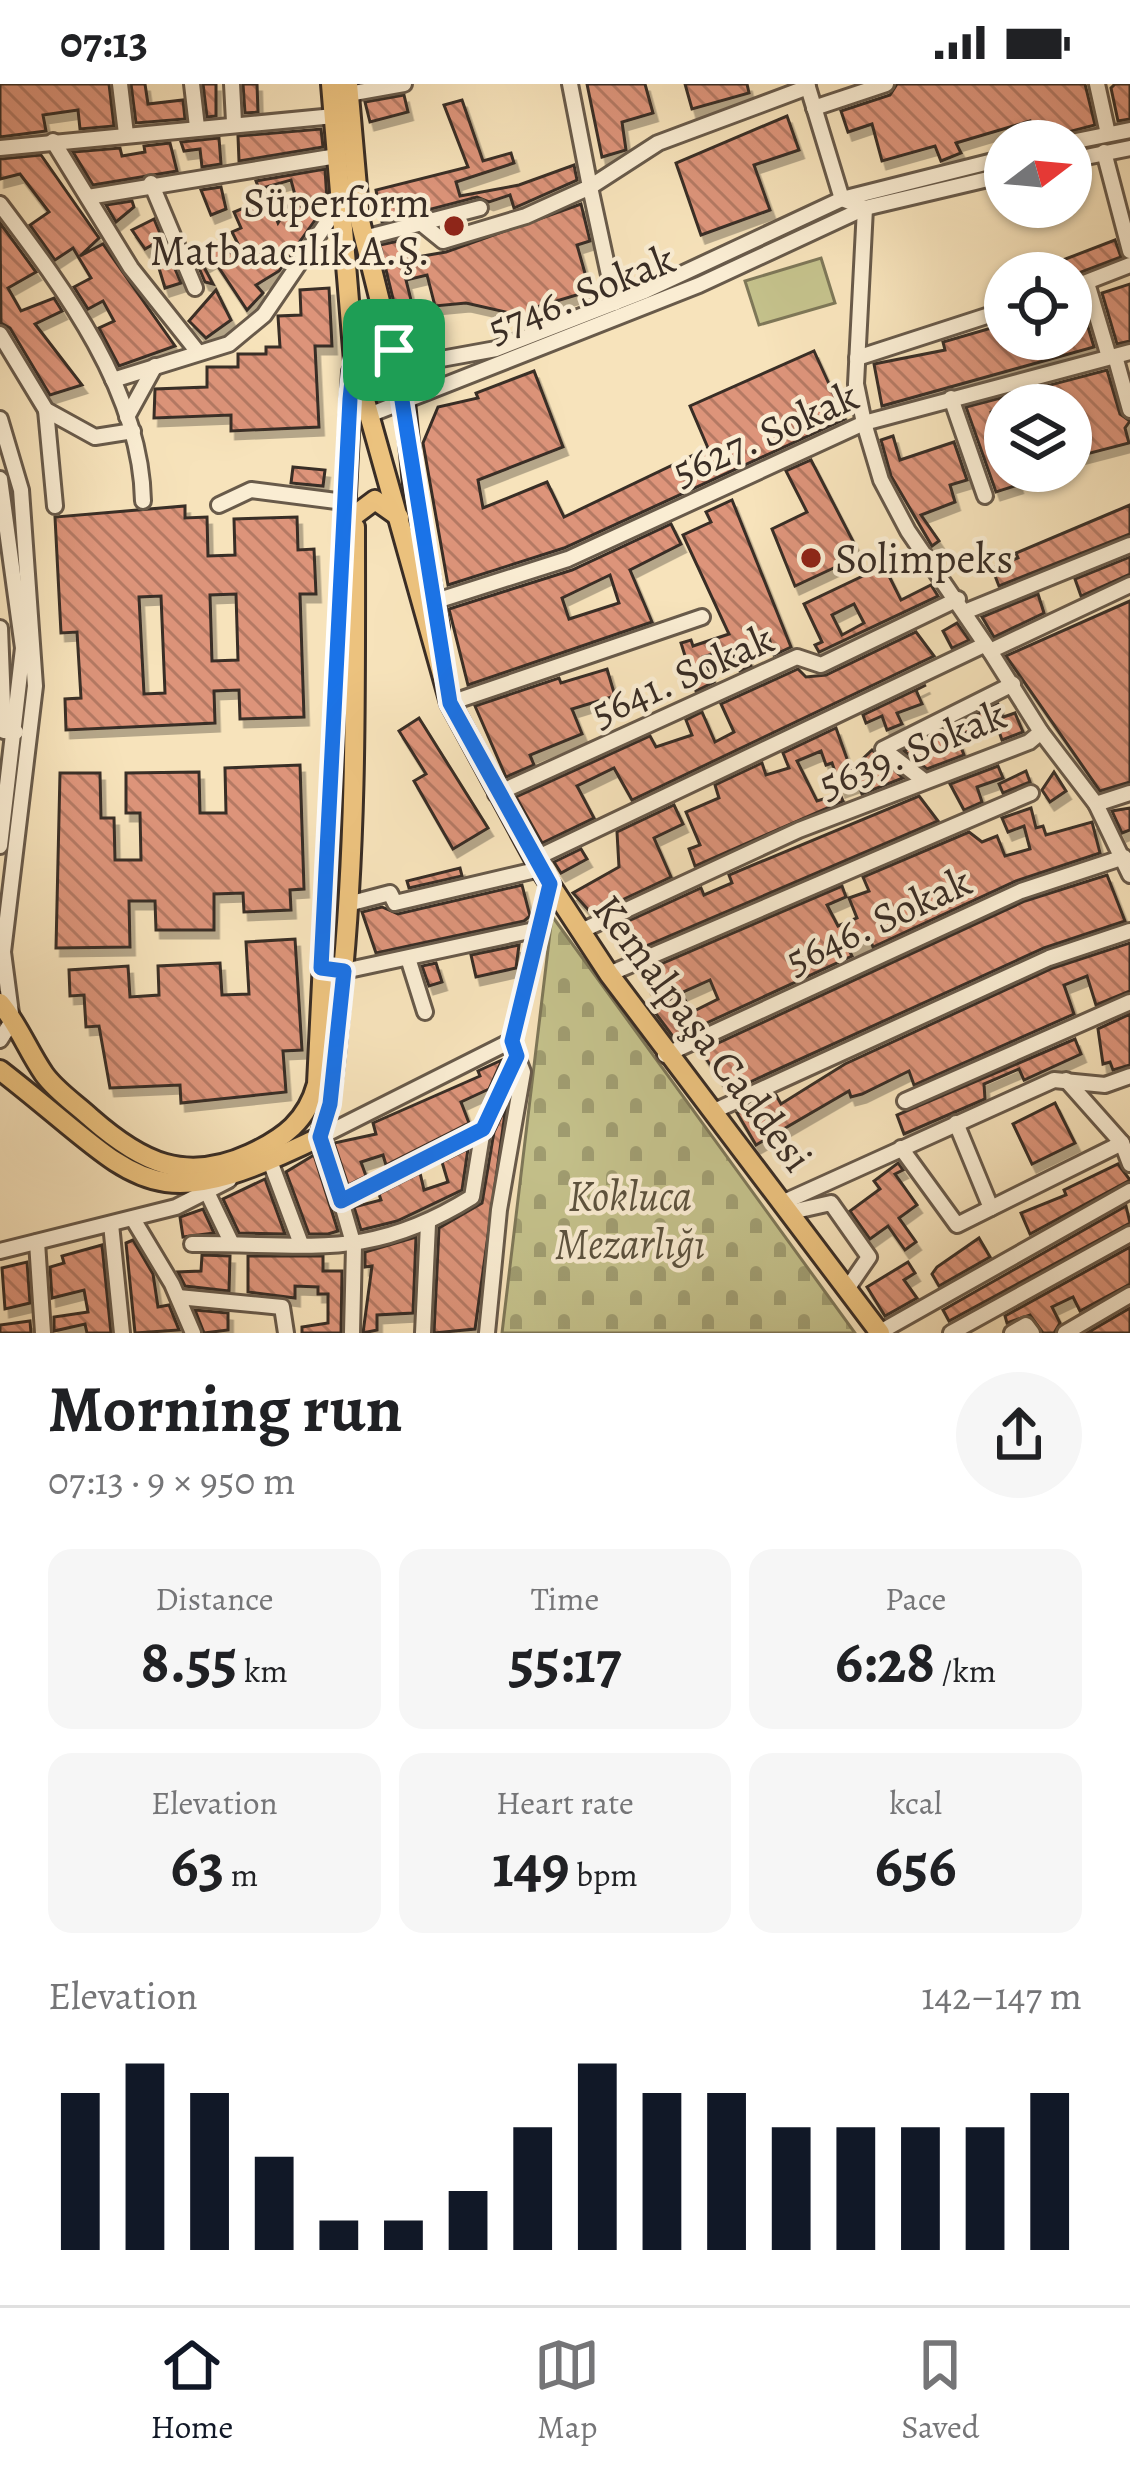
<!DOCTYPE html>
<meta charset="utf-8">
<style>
:root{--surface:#fff;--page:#f6f6f6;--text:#202124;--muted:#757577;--line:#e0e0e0;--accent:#111827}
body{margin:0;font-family:Alegreya,serif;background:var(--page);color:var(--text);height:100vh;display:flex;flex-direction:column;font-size:45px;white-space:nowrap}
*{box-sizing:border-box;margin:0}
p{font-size:39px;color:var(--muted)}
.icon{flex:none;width:66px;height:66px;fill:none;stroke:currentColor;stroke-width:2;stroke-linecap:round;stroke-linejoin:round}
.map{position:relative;height:1249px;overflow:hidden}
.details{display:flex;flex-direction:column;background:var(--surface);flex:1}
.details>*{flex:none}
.needle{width:78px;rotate:74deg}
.fabs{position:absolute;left:984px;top:36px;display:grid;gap:24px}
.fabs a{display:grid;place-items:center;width:108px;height:108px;border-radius:50%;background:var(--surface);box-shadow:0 3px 9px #0004;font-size:60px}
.pin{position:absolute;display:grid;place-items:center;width:102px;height:102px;color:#fff;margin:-51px;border-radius:24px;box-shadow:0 6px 18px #0006}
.round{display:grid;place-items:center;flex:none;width:126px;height:126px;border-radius:63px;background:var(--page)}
.overview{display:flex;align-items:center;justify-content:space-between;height:204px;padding:0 48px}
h1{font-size:66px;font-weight:700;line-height:90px}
.stats{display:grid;grid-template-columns:repeat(3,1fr);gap:18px;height:204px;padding:12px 48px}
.stats div{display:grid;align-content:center;border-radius:24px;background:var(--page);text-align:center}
.stats b{font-size:60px;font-weight:700}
.stats small{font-size:33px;font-weight:400}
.stats p{font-size:33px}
.chart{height:336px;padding:24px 48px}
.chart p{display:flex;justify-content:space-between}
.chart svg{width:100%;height:216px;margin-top:12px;stroke:var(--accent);stroke-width:6}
.status{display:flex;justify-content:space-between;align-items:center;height:84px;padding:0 60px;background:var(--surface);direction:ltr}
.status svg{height:33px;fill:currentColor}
.menu{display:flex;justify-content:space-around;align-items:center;height:168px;border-top:3px solid var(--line);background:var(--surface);font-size:33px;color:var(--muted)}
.menu a{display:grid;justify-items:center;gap:6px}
.menu .on{color:var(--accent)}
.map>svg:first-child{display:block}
</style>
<div class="status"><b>07:13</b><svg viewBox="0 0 49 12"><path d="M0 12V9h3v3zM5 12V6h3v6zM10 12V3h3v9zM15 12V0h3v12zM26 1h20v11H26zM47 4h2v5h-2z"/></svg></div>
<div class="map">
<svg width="1130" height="1249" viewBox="0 0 1130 1249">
<defs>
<pattern id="cemetery-stones" width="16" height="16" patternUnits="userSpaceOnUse" patternTransform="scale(3)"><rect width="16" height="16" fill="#c4c18b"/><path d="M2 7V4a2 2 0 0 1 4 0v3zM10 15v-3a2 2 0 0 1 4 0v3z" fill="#a09d71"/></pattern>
<pattern id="building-back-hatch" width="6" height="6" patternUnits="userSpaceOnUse" patternTransform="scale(3)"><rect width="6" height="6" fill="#dd947a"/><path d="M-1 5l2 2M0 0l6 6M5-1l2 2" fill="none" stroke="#b47964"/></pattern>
<filter id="shadow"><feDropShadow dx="4.5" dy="8" stdDeviation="0" flood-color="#0004"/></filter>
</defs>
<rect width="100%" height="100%" fill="#f7e3bb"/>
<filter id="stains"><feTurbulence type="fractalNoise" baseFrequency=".00167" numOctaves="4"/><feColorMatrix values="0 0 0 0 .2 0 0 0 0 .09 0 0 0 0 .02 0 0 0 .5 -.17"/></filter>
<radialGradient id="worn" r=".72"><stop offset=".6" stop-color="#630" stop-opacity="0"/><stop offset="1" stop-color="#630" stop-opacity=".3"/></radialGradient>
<!-- grass -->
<path fill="#c4c18b" stroke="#7e7758" stroke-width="3" d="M821 174 835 219 759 241 745 197Z"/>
<!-- cemetery -->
<path fill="url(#cemetery-stones)" stroke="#7e7758" stroke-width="3" d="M552 832 855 1249H502Z"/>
<!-- building -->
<g fill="url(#building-back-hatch)" stroke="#392d25" stroke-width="3" fill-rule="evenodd" filter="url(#shadow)">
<path d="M0 0H109L114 42 80 45 78 26 43 31 46 47 0 53Z"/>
<path d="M131 0H145L148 20 183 16 185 35 136 39Z"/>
<path d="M203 0H216V32L207 33Z"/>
<path d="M243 0H257L258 28 245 29Z"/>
<path d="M587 0H645L653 29 622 38 626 66 602 73Z"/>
<path d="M685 0H747L749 9 692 25Z"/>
<path d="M897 0H1085L1095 41 1034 57 1030 37 956 59 961 69 941 77 935 62 882 77 872 40 848 48 841 27 890 11Z"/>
<path d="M1115 0H1130V35L1118 37 1111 4Z"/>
<path d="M404 11 408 28 370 38 365 18Z"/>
<path d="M462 16 483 77 511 69 514 79 456 98 460 112 519 101 574 81 577 96 514 124 510 111 489 118 477 113 382 138 376 106 468 83 444 21Z"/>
<path d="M787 32 799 66 754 81 770 126 701 151 676 79Z"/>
<path d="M321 45 323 63 239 77 238 52Z"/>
<path d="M219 54 221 80 202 83 200 65 184 67 181 58Z"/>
<path d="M170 59 177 87 93 101 73 68 120 64 122 72 145 68 144 62Z"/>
<path d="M41 71 99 154 80 172 103 160 175 262 119 282 99 244 114 237 103 217 88 225 74 203 91 194 73 164 55 176 30 141 49 128 20 90 0 95V75Z"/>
<path d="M325 85 327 117 302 123 318 132 279 187 256 201 263 209 247 226 213 175 203 181 213 200 205 198 197 179 202 162 244 172 232 148 241 144 234 128 268 114 278 139 295 111 291 96 259 105 256 97Z"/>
<path d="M221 103 226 125 211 131 201 106Z"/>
<path d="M132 117 134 123 116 138 106 121Z"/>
<path d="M581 120 590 157 577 161 590 207 533 224 536 235 466 219 435 222 427 191 406 196 413 224 396 227 380 161 403 156 411 174 446 168Z"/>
<path d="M154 135 181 199 165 204 152 161 145 165 132 146Z"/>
<path d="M0 139 36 188 8 204 21 227 54 214 62 227 35 240 82 301 50 311 10 244 1 239Z"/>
<path d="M1115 156 1121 173 1071 192 1029 189Z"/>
<path d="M1130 200V257L1117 260 1102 209Z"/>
<path d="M329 204 332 262H315L319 343 231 347V331L154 334 155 305 207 303V283H238V270H266V263H280L278 232 301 231 300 206Z"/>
<path d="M216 206 231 236 206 254 189 237Z"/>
<path d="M1079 213 1094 263 882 322 874 280 945 266 943 258 1005 240V255H1071V215Z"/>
<path d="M814 267 845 335 564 464 448 501 423 359 438 323 478 314 476 309 534 287 563 363 478 396 483 424 547 398 564 433 708 364 690 322Z"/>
<path d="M1107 286 1120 330 1130 337 1125 344 1129 359 1079 372 1071 321H1005L991 328 1005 387H1013L1018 401 996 408 966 323Z"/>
<path d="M893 352 900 376 954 358 967 396 950 401 955 418 921 431 939 457 932 462 891 392 881 356Z"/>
<path d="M811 376 855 461 836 470 840 481 795 502 772 445 807 428 786 387Z"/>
<path d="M293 383 325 386 323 402 291 399Z"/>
<path d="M732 416 791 563 774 571 769 554 745 566 751 582 740 587 731 564 703 573 714 598 696 607 681 559 691 556 693 562 729 550 683 451 711 438 706 428Z"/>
<path d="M1130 421V450L999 502 992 484 1018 474 1016 469Z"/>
<path d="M185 422V434L207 433 208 472 235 471 234 435 297 433 298 466 314 465 316 510H300L304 633 240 635 239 606 214 607 215 639 66 646 65 615 81 614 77 548 61 549 55 433ZM236 510 238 576 212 577 210 511ZM161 512 165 609 144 610 139 513Z"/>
<path d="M671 440 681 460 630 486 652 538 468 601 449 525 572 486ZM610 491 619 519 569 535 562 514Z"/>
<path d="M1130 473V490L1081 512 1075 495Z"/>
<path d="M884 482 901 516 931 501 938 512 819 568 815 561 822 558 804 520ZM854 520 864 539 842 551 832 531Z"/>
<path d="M1038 510 1044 529 994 553 982 533Z"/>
<path d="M1130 517V698L1100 707 1006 572Z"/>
<path d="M957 539 969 556 952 564 943 547Z"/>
<path d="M916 548 934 572 632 716 614 684 577 702 594 734 542 759 516 713 650 652 656 663 692 651 686 636 702 628 715 658 734 648 721 620 798 585 806 593 826 591Z"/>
<path d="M607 585 615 612 572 625 582 650 530 671 534 681 506 693 475 622 559 594 561 599Z"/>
<path d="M926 601 916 606 922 620 897 629 902 640 887 646 882 632 866 639 863 631Z"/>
<path d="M998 620 1002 631 957 653 964 671 927 685 904 667Z"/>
<path d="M1015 629 1023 648 1002 656 995 636Z"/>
<path d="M419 634 488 744 453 765 414 697 426 690 399 647Z"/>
<path d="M836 644 851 686 872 666 903 694 862 710 858 699 841 705 832 679 826 681 821 667 797 677 817 717 840 710 843 717 695 782 689 765 700 761 686 728 719 714 715 701 762 679 766 691 789 684 783 669Z"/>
<path d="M300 681 304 805 290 806 291 826 244 828 243 809 214 810V846H156L155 817H129L130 863 56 864 60 689H100L101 734H114L115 776H141L140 729H126V689L199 688 200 729H226L225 684Z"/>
<path d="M998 682 1003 694 977 703 982 718 964 726 950 700Z"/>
<path d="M1026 687 1030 698 1003 709 999 700Z"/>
<path d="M1054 688 1066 707 1050 718 1042 706Z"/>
<path d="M919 712 938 737 623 872 611 845 701 804 704 811 732 799 729 791Z"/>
<path d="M674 721 683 740 654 754 671 793 592 830 573 809 619 783 617 748Z"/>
<path d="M1031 724 1036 744 1043 742 1046 751 1092 738 1100 769 1016 797 873 863 870 855 848 864 852 872 674 954 654 927 672 917 662 895 647 902 642 888 842 802 846 813 827 821 838 842 857 834 849 814 869 807 863 793 969 748 982 758 997 752 1005 772 1030 765 1024 742 1008 748 1002 734ZM710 896 718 915 692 928 681 909Z"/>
<path d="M1130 724V746L1122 749 1112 727Z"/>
<path d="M581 765 587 775 561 789 554 778Z"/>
<path d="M460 784 462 792 409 804 407 797Z"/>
<path d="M1107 791 1125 837 1044 864 728 1008 701 967 1025 817Z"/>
<path d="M522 801 530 832 524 837 376 869 362 828 382 823 398 830Z"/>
<path d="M295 855 302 966 283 967 286 1008 181 1019 180 1001 110 1004 99 942 86 943 84 911 70 912 69 886 128 882 130 913 159 911 158 882 220 879 222 911 249 910 246 858Z"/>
<path d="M1130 859V907L1096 921 1087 892 1064 901 1074 930 914 1001 909 987 862 1010 851 1013 849 1007 756 1061 737 1029 776 1011 781 1020 845 980 1053 884Z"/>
<path d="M519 861 516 884 476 893 471 871Z"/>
<path d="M436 879 442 898 429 902 422 882Z"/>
<path d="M1130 930V981L1113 986 1110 978 1103 980 1098 945Z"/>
<path d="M1075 955 1081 970 1024 996 1019 985 984 1000 985 1015 904 1050 897 1031Z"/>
<path d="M502 976 489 1005 461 1018 469 1039 386 1081 383 1071 361 1078 366 1092 348 1101 334 1059 376 1050 373 1039 480 992 478 987Z"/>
<path d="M1055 1019 1075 1059 1032 1080 1013 1040Z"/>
<path d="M506 1022 475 1245 434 1249 439 1144 482 1119 494 1048Z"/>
<path d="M468 1065 462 1106 397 1137 361 1146 354 1123 381 1116 379 1110 420 1089 424 1106 448 1098 442 1078Z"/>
<path d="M314 1071 338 1147 328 1150H309L286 1088Z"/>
<path d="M898 1079 903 1086 895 1090 917 1121 899 1134 916 1158 905 1166 888 1142 870 1155 850 1127 880 1105 874 1097Z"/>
<path d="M1118 1080 1130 1096 1030 1150 1021 1129 1066 1111 1064 1106Z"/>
<path d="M265 1095 285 1150 239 1149 223 1115Z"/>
<path d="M1126 1122 1130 1139 949 1237 943 1226Z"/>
<path d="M203 1125 214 1149 183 1153 180 1133Z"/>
<path d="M416 1153 413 1229 377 1231V1246L363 1249 372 1182 365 1183V1168Z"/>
<path d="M979 1154 990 1173 939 1202 932 1190 937 1183Z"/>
<path d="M133 1156 153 1190 158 1223 169 1221 179 1246 135 1249 126 1159Z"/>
<path d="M102 1161 111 1249H87L85 1240 54 1247V1233L88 1228 84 1206 52 1214 50 1183 64 1179 62 1172Z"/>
<path d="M1130 1163V1200L1080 1227 1073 1213 1052 1223 1060 1239 1054 1249H1043L1030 1231 1007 1239 1005 1232Z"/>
<path d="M202 1171 230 1172 229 1207 185 1202 178 1188 201 1187Z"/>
<path d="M248 1172H323V1187H342L341 1249H302V1243L328 1239V1210H318V1203L295 1202V1214L248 1208Z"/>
<path d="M27 1178 30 1219 5 1225 2 1184Z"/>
<path d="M908 1178 915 1189 904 1196 917 1214 885 1232 867 1203Z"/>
<path d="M1130 1224V1249H1087Z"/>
<path d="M195 1226 228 1229V1246L204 1249Z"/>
<path d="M30 1237 31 1249H0V1241Z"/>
</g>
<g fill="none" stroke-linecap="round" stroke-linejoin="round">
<defs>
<g id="minor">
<path d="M120 0 126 50"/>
<path d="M192 0 197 43"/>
<path d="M232 0 234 38"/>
<path d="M807 0 842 115 865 124 856 300 864 339 881 396 908 447 990 567"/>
<path d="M1097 0 1108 50"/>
<path d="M348 10 404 0"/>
<path d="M814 24 886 0"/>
<path d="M53 57 131 184 197 267"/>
<path d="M1071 58 1130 46"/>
<path d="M0 64 334 32"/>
<path d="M1104 68 1130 167"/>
<path d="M1071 76 1130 64"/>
<path d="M151 99 195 204"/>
<path d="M88 113 337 72"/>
<path d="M0 120C64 205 141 307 143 417"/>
<path d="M422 140 443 157 526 132 590 103 570 0"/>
<path d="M364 154 480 124"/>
<path d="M1087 199 1109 273"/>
<path d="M1071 204 1130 181"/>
<path d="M615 219 590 103 658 59 808 3"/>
<path d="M0 250 46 326 95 353 133 347"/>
<path d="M1115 272 1130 326"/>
<path d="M857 274 1005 226"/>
<path d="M354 277 394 266 441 275 496 265 645 207 842 115 1005 74"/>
<path d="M113 296 229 260 264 231 341 118"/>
<path d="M951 314 985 412"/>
<path d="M46 326 55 422"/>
<path d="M369 331 699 201 865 124 1005 91"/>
<path d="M127 333 155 282"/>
<path d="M0 335 21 406 35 602 3 868 12 937 0 956"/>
<path d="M0 395 23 564 0 762"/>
<path d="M219 421 251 406 344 418"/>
<path d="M436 517 568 475 864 339 1130 268"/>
<path d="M967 527 1130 461"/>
<path d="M0 544 4 647 16 648"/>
<path d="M450 619 702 533"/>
<path d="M1041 648 1096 720 1130 709"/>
<path d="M922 695 883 665 1013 600"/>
<path d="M496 710 797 573 821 581 958 515"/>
<path d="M1096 720 1130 791"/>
<path d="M534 775 984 561"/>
<path d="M348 820 390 809 395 819 540 785"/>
<path d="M581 847 799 746 1029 658 1041 648 990 567 1130 501"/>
<path d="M408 874 425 928"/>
<path d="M321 884 344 887 539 845"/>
<path d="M609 890 1031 709"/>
<path d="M665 971 1021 807 1124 773"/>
<path d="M1066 996 1122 1059 1130 1080"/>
<path d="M905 1017 1130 918"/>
<path d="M712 1028 1049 874 1130 847"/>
<path d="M956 1039 991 1124"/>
<path d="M901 1064 957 1141 1122 1059"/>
<path d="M270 1077 301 1160"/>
<path d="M207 1108 232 1160"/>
<path d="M341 1117 320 1053 511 957 550 800"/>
<path d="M784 1118 1054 996 1105 1001 1130 992"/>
<path d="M791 1128 831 1119 869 1173 847 1205"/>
<path d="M133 1135 172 1200 193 1249"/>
<path d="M111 1140 122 1249"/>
<path d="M37 1158 43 1249"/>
<path d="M192 1160C308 1159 368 1178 472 1113L483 1045 516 972"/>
<path d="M0 1167 176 1123 229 1096"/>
<path d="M178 1213 282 1223 286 1249"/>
<path d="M880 1248 1130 1107"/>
<path d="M352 1249 354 1162 341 1117 483 1045"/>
<path d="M423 1249 428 1140"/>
<path d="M487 1249 499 1126 523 988 516 970"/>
<path d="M951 1249 1130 1150"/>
<path d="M1012 1249 1026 1241 1032 1249"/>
<path d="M1065 1249 1130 1211"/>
</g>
<g id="major">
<path d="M331 0 354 277 450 619 540 785 609 890 880 1249"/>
<path d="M348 0 360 137 405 318 414 410 439 543"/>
<path d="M355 431 375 416 399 433"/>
<path d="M0 919C18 940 28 967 44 990 56 1007 76 1020 91 1034 141 1078 185 1100 250 1070 284 1054 307 1037 317 1000L352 288"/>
<path d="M0 986C142 1096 142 1140 320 1053 334 1006 336 957 341 908 357 754 355 598 355 443"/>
</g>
</defs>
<!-- minor casing -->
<use href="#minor" stroke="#685a4a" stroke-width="20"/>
<!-- major casing -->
<use href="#major" stroke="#392d25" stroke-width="24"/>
<!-- minor -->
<use href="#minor" stroke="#faedd3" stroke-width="14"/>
<!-- major -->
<use href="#major" stroke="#ecc27e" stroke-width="18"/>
</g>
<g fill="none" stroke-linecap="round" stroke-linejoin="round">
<defs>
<path id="route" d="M394 266 450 619 550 800 512 957 517 972 483 1045 341 1117 320 1053 330 1020 344 887 321 884 350 315 354 277Z"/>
</defs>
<!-- route casing -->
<use href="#route" stroke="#fff" stroke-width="24"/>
<!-- route -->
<use href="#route" stroke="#1a73e8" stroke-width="15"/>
</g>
<!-- markers -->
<g fill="#8f2418" stroke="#faedd3" stroke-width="4.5">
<circle cx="454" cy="142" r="12"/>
<circle cx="811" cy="474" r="12"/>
</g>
<g text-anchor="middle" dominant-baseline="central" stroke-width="9" stroke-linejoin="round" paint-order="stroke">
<!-- poi labels -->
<g font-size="42" fill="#392d25" stroke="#faedd3" text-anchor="end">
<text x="430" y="118">Süperform<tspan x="430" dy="48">Matbaacılık A.Ş.</tspan></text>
<text x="835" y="474" text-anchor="start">Solimpeks</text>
</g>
<!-- street labels -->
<g font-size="42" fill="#392d25" stroke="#faedd3">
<text transform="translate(581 209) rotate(-22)">5746. Sokak</text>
<text transform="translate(765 349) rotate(-24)">5627. Sokak</text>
<text transform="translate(682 591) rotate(-24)">5641. Sokak</text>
<text transform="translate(912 665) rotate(-22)">5639. Sokak</text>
<text transform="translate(878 836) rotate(-25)">5646. Sokak</text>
<text transform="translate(703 949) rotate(53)">Kemalpaşa Caddesi</text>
</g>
<!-- park labels -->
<g font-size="42" font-style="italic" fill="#5c523e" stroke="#faedd3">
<text x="630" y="1111">Kokluca<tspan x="630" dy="48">Mezarlığı</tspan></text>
</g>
</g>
<rect width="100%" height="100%" filter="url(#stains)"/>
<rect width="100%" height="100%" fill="url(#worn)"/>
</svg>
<div class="fabs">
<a><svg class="needle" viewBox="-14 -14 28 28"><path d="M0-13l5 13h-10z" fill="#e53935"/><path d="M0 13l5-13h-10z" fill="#757577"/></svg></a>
<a><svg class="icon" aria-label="locate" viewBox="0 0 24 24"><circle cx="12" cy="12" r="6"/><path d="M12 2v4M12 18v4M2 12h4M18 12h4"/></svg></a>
<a><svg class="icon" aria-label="layers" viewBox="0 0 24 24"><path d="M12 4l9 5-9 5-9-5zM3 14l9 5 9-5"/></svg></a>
</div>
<div class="pin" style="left:394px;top:266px;background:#1e9e55"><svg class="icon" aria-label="arrive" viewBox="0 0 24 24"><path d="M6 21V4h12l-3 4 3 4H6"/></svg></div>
</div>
<section class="details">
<div class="overview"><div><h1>Morning run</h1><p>07:13 · 9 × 950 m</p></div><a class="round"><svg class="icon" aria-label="share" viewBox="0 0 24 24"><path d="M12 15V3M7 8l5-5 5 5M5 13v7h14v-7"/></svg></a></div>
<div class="stats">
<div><p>Distance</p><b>8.55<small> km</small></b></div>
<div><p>Time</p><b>55:17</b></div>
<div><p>Pace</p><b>6:28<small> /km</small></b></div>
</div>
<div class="stats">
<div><p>Elevation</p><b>63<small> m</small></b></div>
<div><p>Heart rate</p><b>149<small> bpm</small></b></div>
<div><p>kcal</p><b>656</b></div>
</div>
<div class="chart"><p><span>Elevation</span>142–147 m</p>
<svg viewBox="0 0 160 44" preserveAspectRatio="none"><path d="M5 44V12M15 44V6M25 44V12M35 44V25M45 44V38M55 44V38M65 44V32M75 44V19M85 44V6M95 44V12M105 44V12M115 44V19M125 44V19M135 44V19M145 44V19M155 44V12"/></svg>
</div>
</section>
<nav class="menu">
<a class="on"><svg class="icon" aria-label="home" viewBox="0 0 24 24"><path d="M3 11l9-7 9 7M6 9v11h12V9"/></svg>Home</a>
<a><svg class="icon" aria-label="map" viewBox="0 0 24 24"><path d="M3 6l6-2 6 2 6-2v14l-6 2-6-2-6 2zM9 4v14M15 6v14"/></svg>Map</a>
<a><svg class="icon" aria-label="saved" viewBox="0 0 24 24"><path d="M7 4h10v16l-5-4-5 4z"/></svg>Saved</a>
</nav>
